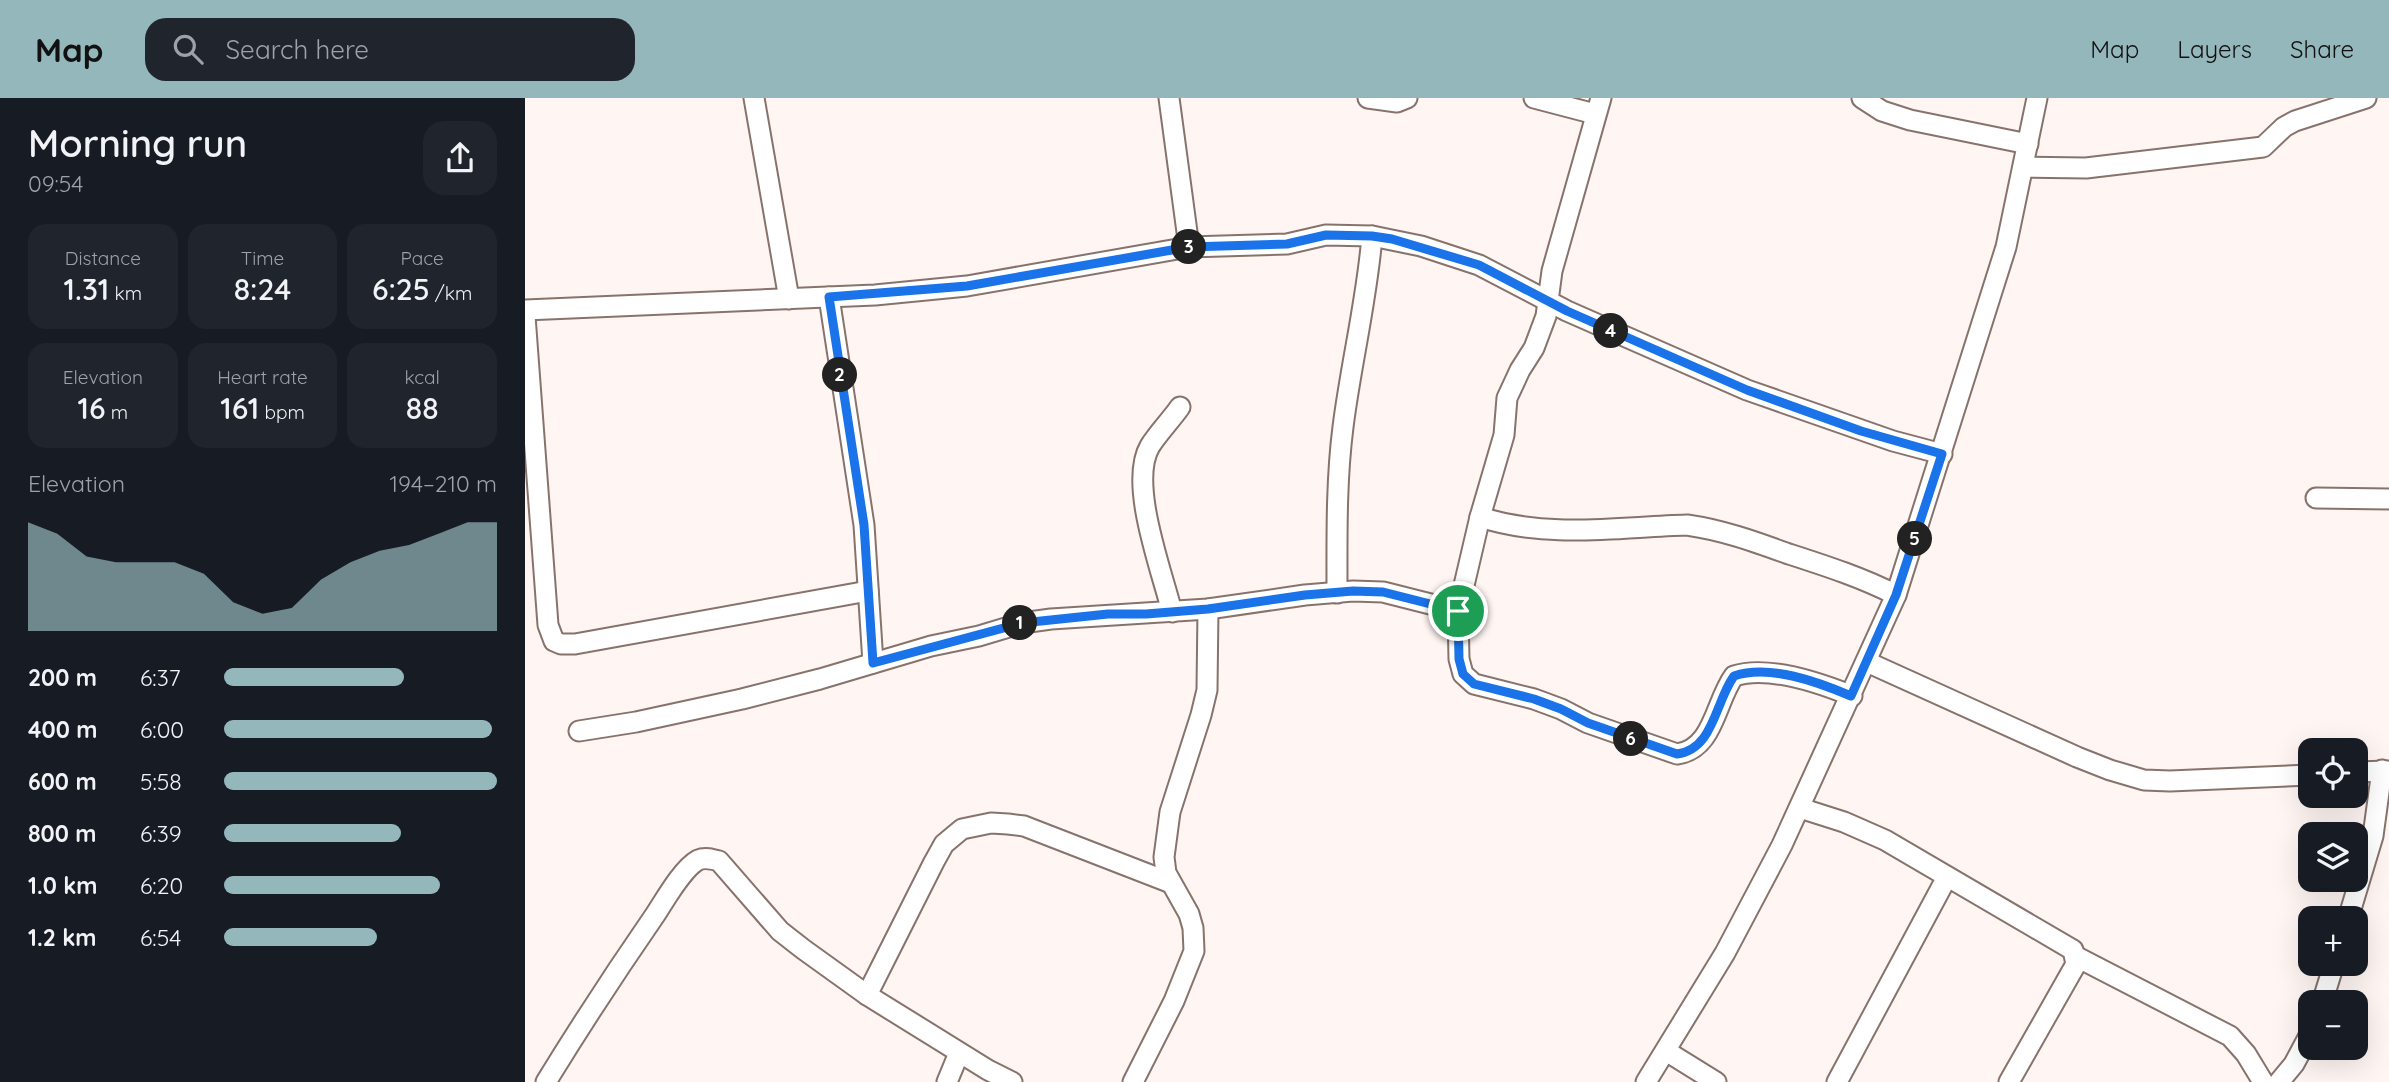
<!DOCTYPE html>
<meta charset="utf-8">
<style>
:root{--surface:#171b24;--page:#20242c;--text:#f1f3f6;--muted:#9ea1a6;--accent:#94b7bc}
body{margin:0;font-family:Quicksand,sans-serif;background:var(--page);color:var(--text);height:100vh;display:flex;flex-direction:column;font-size:26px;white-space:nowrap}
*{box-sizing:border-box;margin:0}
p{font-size:23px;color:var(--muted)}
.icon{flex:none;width:38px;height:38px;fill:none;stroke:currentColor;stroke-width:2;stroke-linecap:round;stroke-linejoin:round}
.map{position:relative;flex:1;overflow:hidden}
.sheet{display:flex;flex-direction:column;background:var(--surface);width:525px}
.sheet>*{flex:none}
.tools{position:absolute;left:1773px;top:640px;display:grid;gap:14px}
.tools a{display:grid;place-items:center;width:70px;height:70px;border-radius:14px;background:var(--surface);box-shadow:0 7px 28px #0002;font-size:35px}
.pin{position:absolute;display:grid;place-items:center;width:60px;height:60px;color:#fff;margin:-30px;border:4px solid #fff;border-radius:50%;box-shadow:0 2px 7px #0007}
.km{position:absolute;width:35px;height:35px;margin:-18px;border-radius:50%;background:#222;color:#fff;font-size:19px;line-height:35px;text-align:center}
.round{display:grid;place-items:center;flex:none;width:74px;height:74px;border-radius:21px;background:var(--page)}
.headline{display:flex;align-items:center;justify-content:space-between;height:119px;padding:0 28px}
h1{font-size:38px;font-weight:600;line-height:52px}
.stats{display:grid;grid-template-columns:repeat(3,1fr);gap:10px;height:119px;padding:7px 28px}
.stats div{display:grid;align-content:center;border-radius:18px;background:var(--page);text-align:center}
.stats b{font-size:30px;font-weight:600}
.stats small{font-size:19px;font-weight:400}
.stats p{font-size:19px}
.chart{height:196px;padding:14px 28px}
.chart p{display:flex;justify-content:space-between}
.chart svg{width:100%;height:126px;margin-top:7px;fill:var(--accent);opacity:.7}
ul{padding:0 28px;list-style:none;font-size:23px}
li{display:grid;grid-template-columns:112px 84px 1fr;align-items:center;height:52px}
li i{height:18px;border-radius:9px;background:var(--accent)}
header{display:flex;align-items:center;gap:42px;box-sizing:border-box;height:98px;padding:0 35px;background:var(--accent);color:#111}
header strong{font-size:33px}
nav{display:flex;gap:38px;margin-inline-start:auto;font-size:24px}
.search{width:490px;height:63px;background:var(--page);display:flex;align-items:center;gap:18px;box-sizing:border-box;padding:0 24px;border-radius:21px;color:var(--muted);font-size:26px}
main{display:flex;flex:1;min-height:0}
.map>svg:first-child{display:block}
</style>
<header>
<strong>Map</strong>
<div class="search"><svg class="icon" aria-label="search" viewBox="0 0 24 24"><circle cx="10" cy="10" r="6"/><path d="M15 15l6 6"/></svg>Search here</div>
<nav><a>Map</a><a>Layers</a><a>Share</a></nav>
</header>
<main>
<section class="sheet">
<div class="headline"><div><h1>Morning run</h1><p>09:54</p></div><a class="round"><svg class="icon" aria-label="share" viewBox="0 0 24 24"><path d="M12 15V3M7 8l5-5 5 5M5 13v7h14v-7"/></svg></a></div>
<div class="stats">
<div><p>Distance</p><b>1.31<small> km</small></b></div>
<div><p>Time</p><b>8:24</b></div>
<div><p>Pace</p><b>6:25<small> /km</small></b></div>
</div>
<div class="stats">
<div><p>Elevation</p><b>16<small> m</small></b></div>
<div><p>Heart rate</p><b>161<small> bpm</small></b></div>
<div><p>kcal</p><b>88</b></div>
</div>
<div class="chart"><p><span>Elevation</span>194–210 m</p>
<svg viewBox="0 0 160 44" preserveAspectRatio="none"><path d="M0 44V6L10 10L20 18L30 20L40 20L50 20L60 24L70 34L80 38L90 36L100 26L110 20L120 16L130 14L140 10L150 6L160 6V44z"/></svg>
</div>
<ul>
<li><b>200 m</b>6:37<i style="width:66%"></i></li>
<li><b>400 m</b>6:00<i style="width:98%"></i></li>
<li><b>600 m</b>5:58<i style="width:100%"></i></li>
<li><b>800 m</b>6:39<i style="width:65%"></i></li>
<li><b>1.0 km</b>6:20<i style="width:79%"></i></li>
<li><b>1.2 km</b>6:54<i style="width:56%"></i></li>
</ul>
</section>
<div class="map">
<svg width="1864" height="984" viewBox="0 0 1864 984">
<rect width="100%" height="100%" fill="#fff5f2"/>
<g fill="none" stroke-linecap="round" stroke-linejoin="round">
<defs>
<g id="minor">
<path d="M229 0 264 201"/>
<path d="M644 0 664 149"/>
<path d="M843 0 872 4 882 0"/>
<path d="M1009 0 1070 16"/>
<path d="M1076 0 1027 173 1021 218 1009 250 995 272 982 300 979 337 955 419 933 513 934 561 938 576 949 586 1009 601 1036 611 1063 625 1152 656C1189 651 1190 604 1209 578 1243 567 1295 585 1327 598"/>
<path d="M1337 0 1357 13 1385 22 1503 46"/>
<path d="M1499 69 1561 70 1738 49 1759 29 1770 23 1841 0"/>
<path d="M304 199 339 427 348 565"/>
<path d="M0 212 350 197 442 188 664 149 762 146 801 137 847 138 896 148 954 167 1042 213 1222 292 1368 343 1417 356"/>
<path d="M0 218 23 527 29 543 36 546H50L343 493"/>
<path d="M1791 400 1864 401"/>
<path d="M955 419C1023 441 1092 429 1162 427 1197 432 1228 443 1261 455 1298 467 1336 479 1371 497"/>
<path d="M812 495C812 440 811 384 818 329 826 265 842 202 847 138"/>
<path d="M647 514C637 473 603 385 625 348 633 335 646 322 655 309"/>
<path d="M1342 564 1552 659 1585 672 1619 682 1645 683 1785 677"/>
<path d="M54 633 111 624 217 601 295 581 406 548 454 538 497 525 526 521 683 511 780 497 828 493 858 494 933 513"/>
<path d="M1830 674 1864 673"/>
<path d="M1275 710 1319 724 1360 742 1548 852 1551 866 1484 984"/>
<path d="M1823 821 1848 738 1857 672"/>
<path d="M1550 858 1705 938 1721 956 1738 984"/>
<path d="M342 897 409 764 419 746 437 731 466 725 483 726 499 728 646 785"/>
<path d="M1797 905 1809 866"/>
<path d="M1141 953 1191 984"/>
<path d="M21 984C56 927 92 872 130 817 140 802 157 771 173 762 180 759 187 761 194 763L255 833 278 851 342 897 463 972 487 984"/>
<path d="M422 984 434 955"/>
<path d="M608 984 649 903 669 853 668 830 664 816 641 775 639 759 645 714 676 617 682 592 683 511"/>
<path d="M1121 984 1200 855 1257 747 1371 497 1481 149 1512 0"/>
<path d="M1312 984 1422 779"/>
<path d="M1754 984 1769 966 1785 936"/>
</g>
</defs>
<!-- minor casing -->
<use href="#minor" stroke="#87736b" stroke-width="23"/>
<!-- minor -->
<use href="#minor" stroke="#fff" stroke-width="19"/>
</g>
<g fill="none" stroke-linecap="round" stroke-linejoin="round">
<defs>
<path id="route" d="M801 137 847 138 867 141 954 167 1042 213 1222 292 1336 333 1417 356 1371 497 1326 598C1293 584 1245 566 1209 578 1190 604 1189 651 1152 656L1063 625 1036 611 1009 601 949 586 938 576 934 561 933 513 858 494 828 493 780 497 683 511 621 516H583L497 525 348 565 339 427 304 199 442 188 664 149 762 146Z"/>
</defs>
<!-- route casing -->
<use href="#route" stroke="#fff" stroke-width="14"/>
<!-- route -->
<use href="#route" stroke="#1a73e8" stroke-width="9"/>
</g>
</svg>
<div class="tools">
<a><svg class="icon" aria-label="locate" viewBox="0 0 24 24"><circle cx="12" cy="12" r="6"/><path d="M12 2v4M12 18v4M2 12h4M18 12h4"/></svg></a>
<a><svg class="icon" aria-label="layers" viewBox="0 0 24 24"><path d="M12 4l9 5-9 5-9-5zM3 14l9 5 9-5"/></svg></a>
<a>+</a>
<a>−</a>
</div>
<div class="pin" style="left:933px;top:513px;background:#1e9e55"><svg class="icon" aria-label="arrive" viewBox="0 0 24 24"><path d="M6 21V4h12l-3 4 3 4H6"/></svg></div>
<b class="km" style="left:495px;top:525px">1</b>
<b class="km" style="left:315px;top:277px">2</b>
<b class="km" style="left:664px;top:149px">3</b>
<b class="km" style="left:1086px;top:233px">4</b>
<b class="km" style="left:1390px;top:441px">5</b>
<b class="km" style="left:1106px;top:641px">6</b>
</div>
</main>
